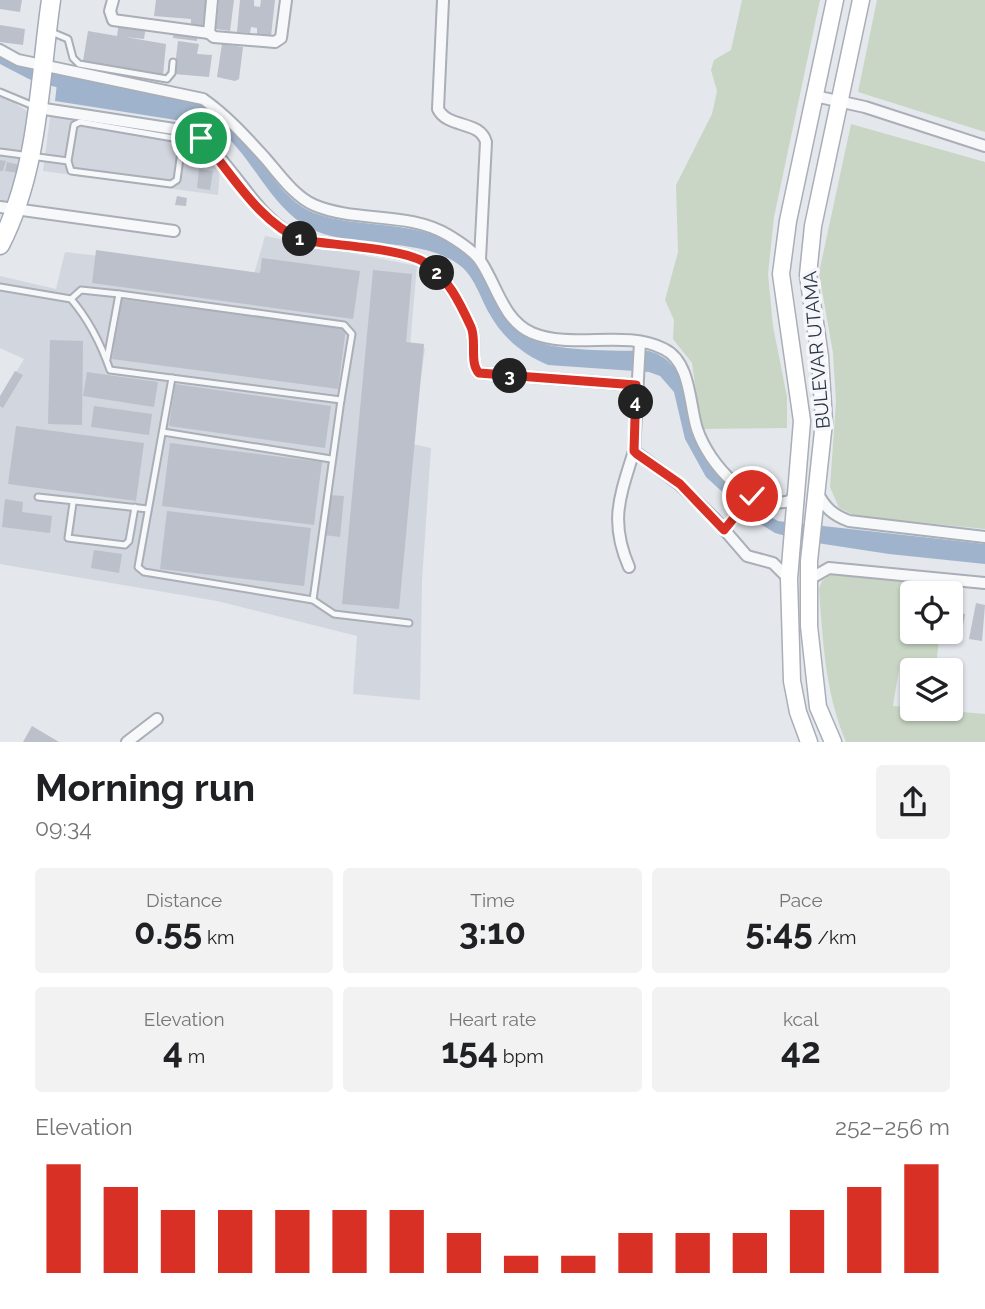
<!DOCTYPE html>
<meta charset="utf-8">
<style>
:root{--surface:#fff;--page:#f2f2f2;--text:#202124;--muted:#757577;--accent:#d93025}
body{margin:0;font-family:Raleway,sans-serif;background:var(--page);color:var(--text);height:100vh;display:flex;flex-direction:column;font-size:26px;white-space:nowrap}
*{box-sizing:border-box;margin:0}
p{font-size:23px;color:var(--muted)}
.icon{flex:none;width:38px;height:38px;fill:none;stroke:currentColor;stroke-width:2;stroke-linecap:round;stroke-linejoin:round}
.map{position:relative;height:742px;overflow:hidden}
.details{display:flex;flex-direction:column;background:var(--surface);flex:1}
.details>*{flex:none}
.tools{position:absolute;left:900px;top:581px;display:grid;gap:14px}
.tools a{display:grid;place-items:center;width:63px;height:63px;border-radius:7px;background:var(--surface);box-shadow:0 2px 5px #0004;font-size:35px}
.pin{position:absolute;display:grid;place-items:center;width:60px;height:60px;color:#fff;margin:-30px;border:4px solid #fff;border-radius:50%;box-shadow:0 2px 7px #0007}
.km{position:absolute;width:35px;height:35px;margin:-18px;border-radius:50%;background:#222;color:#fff;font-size:19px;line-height:35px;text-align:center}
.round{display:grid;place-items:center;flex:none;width:74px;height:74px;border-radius:7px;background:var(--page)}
.summary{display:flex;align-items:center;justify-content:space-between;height:119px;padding:0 35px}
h1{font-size:38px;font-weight:700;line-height:52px}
.stats{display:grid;grid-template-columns:repeat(3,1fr);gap:10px;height:119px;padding:7px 35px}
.stats div{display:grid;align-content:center;border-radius:7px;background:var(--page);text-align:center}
.stats b{font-size:35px;font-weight:700}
.stats small{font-size:19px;font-weight:400}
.stats p{font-size:19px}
.chart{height:196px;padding:14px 35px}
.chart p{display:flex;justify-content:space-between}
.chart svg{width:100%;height:126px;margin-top:7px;stroke:var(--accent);stroke-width:6}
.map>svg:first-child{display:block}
</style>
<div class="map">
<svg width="985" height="742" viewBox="0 0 985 742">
<rect width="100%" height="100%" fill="#e4e7ec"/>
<!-- built -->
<g fill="#d2d6de">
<path d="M0 93 28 112 20 181 9 211 0 209Z"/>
<path d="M51 110 181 132 220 168 218 195 43 171Z"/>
<path d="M265 236 417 266 410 345 425 348 412 444 431 448 422 581 420 700 353 694 357 636 217 601 0 564V398L24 359 0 348V276L56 289 65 252 254 274Z"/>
</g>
<!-- green -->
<g fill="#c9d6c5">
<path d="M742 0H820L774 217 768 274 773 326 787 397V428L701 429 692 363 673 339 674 320 665 300 678 252 676 185 712 114 717 91 711 70 714 60 731 50Z"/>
<path d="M877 0H985V132L858 92Z"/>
<path d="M851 124 985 162V529L856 516 839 508 830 487 836 402 833 353 819 273Z"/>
<path d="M833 573 945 583 944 593H912V632H940L936 666 900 663 893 706 985 714V742H846C825 692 823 642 819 589L822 581Z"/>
</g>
<!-- water -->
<path fill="#9fb4cc" d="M58 75C116 86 186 89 233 129 261 153 278 199 314 213 360 230 415 218 457 247 477 260 490 287 501 307 507 317 513 329 524 336 552 353 615 350 649 351 697 365 680 419 703 454 723 484 747 505 778 521L985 544V564L889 554 804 541 775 533 752 519 706 477 685 439 674 392 660 376 649 372 548 365C523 355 502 337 489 313 480 297 474 275 458 264 417 235 351 251 308 227 267 204 252 153 214 126L55 101Z"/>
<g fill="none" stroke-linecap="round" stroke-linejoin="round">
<!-- river -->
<g stroke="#9fb4cc" stroke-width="18">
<path d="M6 57 33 71 78 84"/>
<path d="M150 95 208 106 219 115"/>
</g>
</g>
<!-- building -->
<g fill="#bbc0ca">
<path d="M0 0H22L20 12 0 9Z"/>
<path d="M156 0H206L203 27 191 26V19L154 16Z"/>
<path d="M219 0H234L230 31 216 29Z"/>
<path d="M240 0H254V6L260 7 261 0H275L271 36 257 34V28L251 27 250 33 237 32Z"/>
<path d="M119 22 146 26 144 39 125 37 166 44 163 75 83 61 88 31 117 36Z"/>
<path d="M0 25 25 29 23 45 0 42Z"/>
<path d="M174 30 198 33 197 41 173 38Z"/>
<path d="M178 41 199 44 197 54 212 55 209 77 174 74Z"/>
<path d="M222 44 243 47 239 79 235 81 217 77Z"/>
<path d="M0 160 6 161 3 171H0Z"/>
<path d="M7 162 20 165 18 173 5 171Z"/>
<path d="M199 169 213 171 210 190 197 188Z"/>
<path d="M177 196 187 198 186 206 175 205Z"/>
<path d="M96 250 260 273 262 258 360 271 353 319 92 283Z"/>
<path d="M373 270 412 274 406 342 424 344 399 609 342 604Z"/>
<path d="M120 299 346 328 338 389 112 359Z"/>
<path d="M50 340 83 341 82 425 48 424Z"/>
<path d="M15 371 23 375 3 408 0 406V396Z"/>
<path d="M87 372 158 382 154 407 83 396Z"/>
<path d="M175 384 331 406 325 448 169 426Z"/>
<path d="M94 406 152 414 149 435 91 427Z"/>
<path d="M16 426 144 443 136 501 8 484Z"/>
<path d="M170 443 322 462 314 525 162 506Z"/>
<path d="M328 495 344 496 340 537 324 535Z"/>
<path d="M5 499 23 502 22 512 52 516 50 533 2 527Z"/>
<path d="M167 511 311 528 304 586 160 569Z"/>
<path d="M94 550 122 554 119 573 91 568Z"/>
<path d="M976 603 985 605 982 641 969 639Z"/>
<path d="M953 612 965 614 962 632 950 630Z"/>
<path d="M32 726 59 742H23Z"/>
</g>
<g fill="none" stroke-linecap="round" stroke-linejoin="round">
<defs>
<g id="lane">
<path d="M49 31 68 39 73 58 79 64 167 79 172 73 173 62"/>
<path d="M0 92 36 107"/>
<path d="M0 152 68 161 71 171 171 184 177 180 182 144 179 139 80 122 74 125 68 161"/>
<path d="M0 287 71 299C89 320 101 344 110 370L341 400 313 600 334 614 409 623"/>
<path d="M71 299 81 290 119 294"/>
<path d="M107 359 119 294 344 325 352 334 341 400"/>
<path d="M172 378 138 567 144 572 313 600"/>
<path d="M163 432 331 459"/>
<path d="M38 497 148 509"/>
<path d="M73 503 68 538 125 545 129 541 135 507"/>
</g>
<g id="street">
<path d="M113 0 110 11 113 20 209 33"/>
<path d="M212 0 209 33 214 37 275 42 281 38 286 0"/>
<path d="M443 0 438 109C448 129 480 120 486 142L480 259"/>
<path d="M0 50 18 60 203 99C227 116 245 136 265 158 279 174 294 196 314 205 356 223 408 211 448 235 458 241 475 252 481 262 497 286 503 320 532 333 573 350 624 329 664 349 691 362 689 404 697 429 709 465 751 511 790 501L795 494"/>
<path d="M815 96 865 107 985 146"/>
<path d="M38 108 187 131C234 156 251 219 302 240 331 245 401 248 424 262 447 276 460 303 471 327 477 340 469 363 479 373L636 385"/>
<path d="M0 207 174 231"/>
<path d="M640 342 634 451 679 484 715 519 747 556 773 563 789 579"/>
<path d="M817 492C825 508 833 515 849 521L985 537"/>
<path d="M724 530 752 496"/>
<path d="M629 567C609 521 620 496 634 451"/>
<path d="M808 580 829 568 985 583"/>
<path d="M127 742 157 719"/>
</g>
<g id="secondary">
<path d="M809 742 798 712 792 681 789 579 802 421 781 274 788 221 835 0"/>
<path d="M833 742 818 707 809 626V561L824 422 820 357 808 275 813 226 861 0"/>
</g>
<path id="primary" d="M0 245C39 169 39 83 51 0"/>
</defs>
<!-- lane casing -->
<use href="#lane" stroke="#a9aeb7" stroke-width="9"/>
<!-- street casing -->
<use href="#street" stroke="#a9aeb7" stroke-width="14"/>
<!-- secondary casing -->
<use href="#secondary" stroke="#a9aeb7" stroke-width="19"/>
<!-- primary casing -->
<use href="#primary" stroke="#a3abb8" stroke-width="21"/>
<!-- lane -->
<use href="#lane" stroke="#f7f8fa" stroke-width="5"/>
<!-- street -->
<use href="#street" stroke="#f7f8fa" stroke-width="10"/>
<!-- secondary -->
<use href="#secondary" stroke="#fff" stroke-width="16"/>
<!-- primary -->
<use href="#primary" stroke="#fff" stroke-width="18"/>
</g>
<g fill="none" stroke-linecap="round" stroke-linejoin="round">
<defs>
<path id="route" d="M201 138C231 172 258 222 302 240 331 245 401 248 424 262 447 276 460 303 471 327 477 340 469 363 479 373L636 385 634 451 637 454 680 484 724 530 752 496"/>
</defs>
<!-- route casing -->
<use href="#route" stroke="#fff" stroke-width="14"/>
<!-- route -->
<use href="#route" stroke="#d93025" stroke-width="9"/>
</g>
<g text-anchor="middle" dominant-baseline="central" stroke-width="7" stroke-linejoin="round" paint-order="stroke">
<!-- street labels -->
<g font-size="19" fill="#2b3445" stroke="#f4f6f9">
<text transform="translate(816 350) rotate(-95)">BULEVAR UTAMA</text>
</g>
</g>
</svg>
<div class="tools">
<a><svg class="icon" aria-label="locate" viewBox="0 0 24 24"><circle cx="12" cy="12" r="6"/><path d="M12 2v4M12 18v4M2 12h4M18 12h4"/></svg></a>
<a><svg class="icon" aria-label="layers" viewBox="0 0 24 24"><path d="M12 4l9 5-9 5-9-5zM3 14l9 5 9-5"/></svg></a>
</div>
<div class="pin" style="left:201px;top:138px;background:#1e9e55"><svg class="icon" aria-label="arrive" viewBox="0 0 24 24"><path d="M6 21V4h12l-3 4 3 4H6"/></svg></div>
<div class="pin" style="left:752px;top:496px;background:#d93025"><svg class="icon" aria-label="check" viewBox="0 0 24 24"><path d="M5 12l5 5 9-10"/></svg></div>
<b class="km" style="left:300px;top:239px">1</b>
<b class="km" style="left:437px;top:273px">2</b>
<b class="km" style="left:510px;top:376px">3</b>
<b class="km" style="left:636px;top:402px">4</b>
</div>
<section class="details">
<div class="summary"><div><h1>Morning run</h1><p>09:34</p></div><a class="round"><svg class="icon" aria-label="share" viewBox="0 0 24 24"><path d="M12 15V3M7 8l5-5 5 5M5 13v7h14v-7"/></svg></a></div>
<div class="stats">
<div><p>Distance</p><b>0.55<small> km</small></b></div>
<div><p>Time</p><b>3:10</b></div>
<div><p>Pace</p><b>5:45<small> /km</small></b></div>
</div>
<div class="stats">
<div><p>Elevation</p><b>4<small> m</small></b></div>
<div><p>Heart rate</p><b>154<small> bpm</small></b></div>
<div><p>kcal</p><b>42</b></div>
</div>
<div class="chart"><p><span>Elevation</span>252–256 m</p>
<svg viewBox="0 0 160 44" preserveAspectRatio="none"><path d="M5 44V6M15 44V14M25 44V22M35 44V22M45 44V22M55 44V22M65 44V22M75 44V30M85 44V38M95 44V38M105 44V30M115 44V30M125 44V30M135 44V22M145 44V14M155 44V6"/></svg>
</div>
</section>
